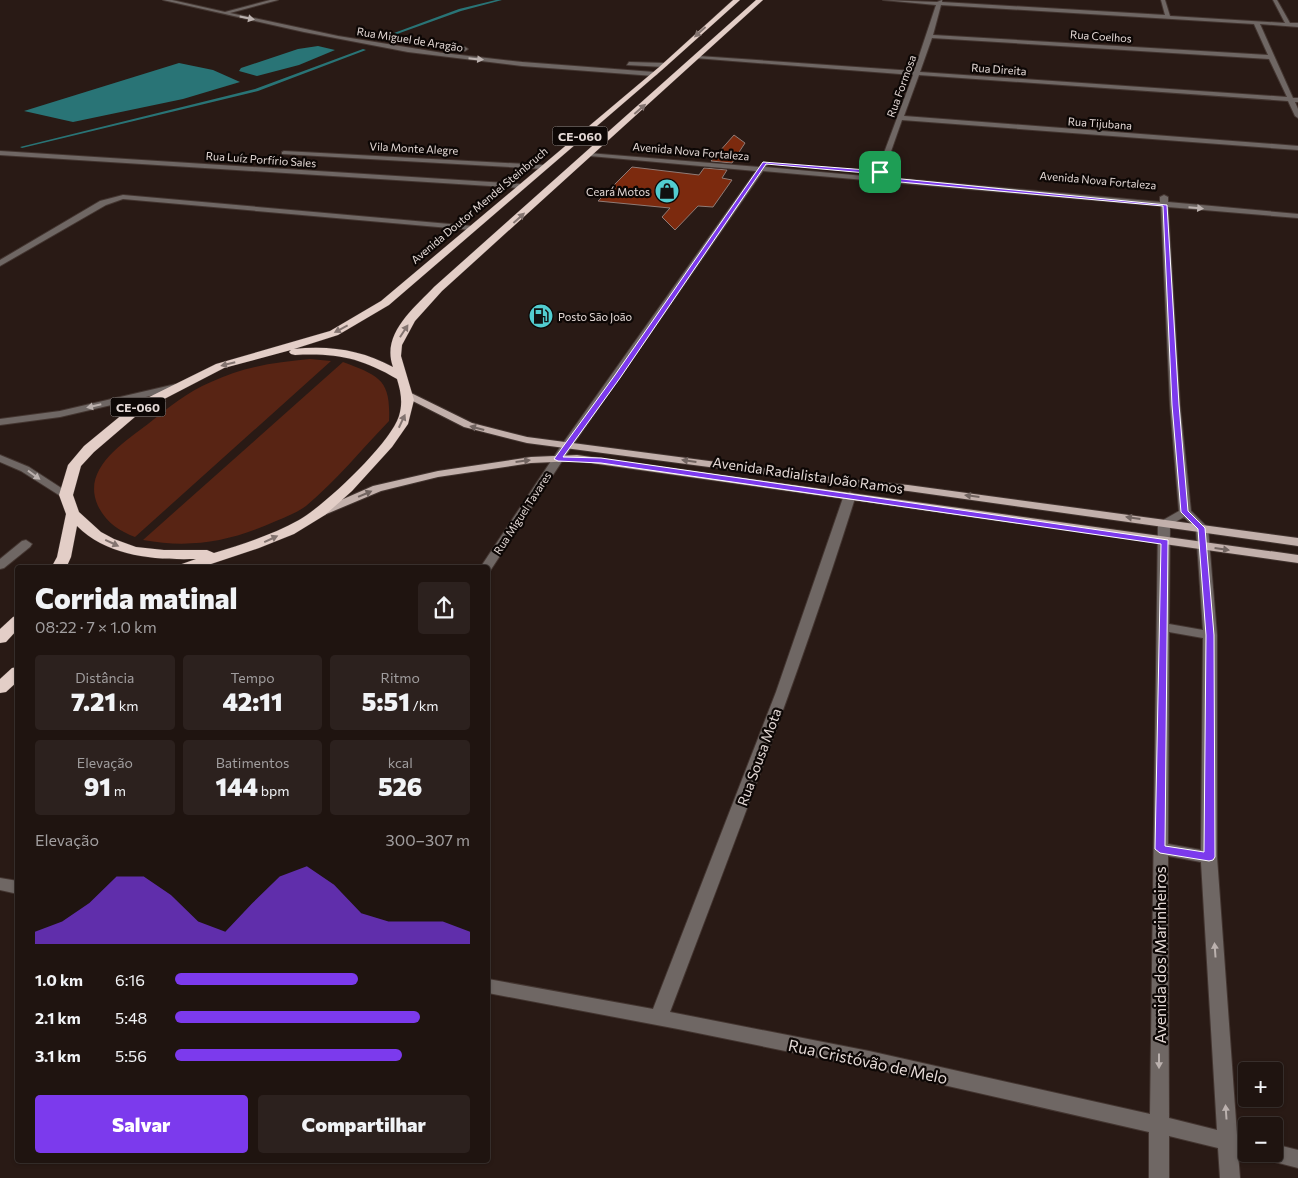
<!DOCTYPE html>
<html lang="pt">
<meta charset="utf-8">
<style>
:root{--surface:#1f1410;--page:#2c211e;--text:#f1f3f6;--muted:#a19e9f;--line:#3c3330;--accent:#7c3aed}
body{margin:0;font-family:Commissioner,sans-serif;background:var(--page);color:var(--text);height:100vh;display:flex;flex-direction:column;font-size:19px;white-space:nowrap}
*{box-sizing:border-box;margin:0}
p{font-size:16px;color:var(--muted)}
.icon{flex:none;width:28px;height:28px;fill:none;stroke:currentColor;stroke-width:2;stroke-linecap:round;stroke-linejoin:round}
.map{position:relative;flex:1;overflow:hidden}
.drawer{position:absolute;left:15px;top:565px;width:475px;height:598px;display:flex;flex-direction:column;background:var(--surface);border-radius:5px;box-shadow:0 1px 4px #0004,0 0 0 1px var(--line)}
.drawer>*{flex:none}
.tools{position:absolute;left:1238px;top:1062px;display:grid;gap:10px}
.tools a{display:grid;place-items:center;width:45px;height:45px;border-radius:5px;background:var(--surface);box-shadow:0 1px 4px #0004,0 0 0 1px var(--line);font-size:25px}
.pin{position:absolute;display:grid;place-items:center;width:42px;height:42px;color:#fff;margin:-21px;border-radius:10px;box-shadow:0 2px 8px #0006}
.round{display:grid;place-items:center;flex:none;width:52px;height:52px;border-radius:5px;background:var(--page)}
.summary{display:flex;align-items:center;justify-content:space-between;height:85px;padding:0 20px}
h1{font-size:28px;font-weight:800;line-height:38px}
.figures{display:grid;grid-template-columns:repeat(3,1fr);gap:8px;height:85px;padding:5px 20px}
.figures div{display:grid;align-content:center;border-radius:5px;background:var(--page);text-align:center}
.figures b{font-size:25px;font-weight:800}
.figures small{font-size:14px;font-weight:400}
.figures p{font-size:14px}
.chart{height:140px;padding:10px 20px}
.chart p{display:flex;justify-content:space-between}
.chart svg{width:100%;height:90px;margin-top:5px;fill:var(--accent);opacity:.7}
.button{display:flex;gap:10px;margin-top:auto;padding:10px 20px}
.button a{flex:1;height:58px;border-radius:5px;background:var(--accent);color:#fff;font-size:20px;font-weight:800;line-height:58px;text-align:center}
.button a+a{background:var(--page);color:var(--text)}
ul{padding:0 20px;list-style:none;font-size:16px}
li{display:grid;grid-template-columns:80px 60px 1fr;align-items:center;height:38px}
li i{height:12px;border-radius:6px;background:var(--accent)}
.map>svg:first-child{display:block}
</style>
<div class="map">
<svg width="1298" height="1178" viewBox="0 0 1298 1178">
<rect width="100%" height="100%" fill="#291a15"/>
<!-- green -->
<g fill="#582414">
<path d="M310 359 331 361 135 537C119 531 106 522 98 506 81 469 123 443 148 424 168 408 187 392 211 382 243 367 275 362 310 359Z"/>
<path d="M343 362C379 376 391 379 389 421 362 449 336 481 306 506 298 512 286 517 276 521 232 541 192 549 143 540Z"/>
</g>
<!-- water -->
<g fill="#297476">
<path d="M318 46 335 50 299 65 257 76 239 71 241 68 298 49Z"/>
<path d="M179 63 213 70 240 82 183 99 73 122 24 111Z"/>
</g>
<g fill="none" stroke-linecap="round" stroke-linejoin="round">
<!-- stream -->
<g fill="#297476" fill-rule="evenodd">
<path d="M496 0H502L461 11 397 34 394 33 459 9Z"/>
<path d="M363 49 366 50 258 91 22 148 20 147 255 89Z"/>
</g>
</g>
<!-- building -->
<g fill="#7c2a0e" stroke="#8f7b76">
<path d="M734 135 745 143 732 163 711 161Z"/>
<path d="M632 167 699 175 704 168 727 170 722 178 732 180 713 207 698 206 675 230 662 217 670 208 598 201Z"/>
</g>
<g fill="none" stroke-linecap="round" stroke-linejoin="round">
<defs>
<g id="minor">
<path d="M163 0H172L225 12 270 0H278L230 13 338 36 443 53 522 62 654 72 657 74 654 76 522 66 408 52 304 32Z"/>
<path d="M883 0 937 2 942 0V2L1165 15 1161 0H1165L1170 16 1285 23 1273 0H1277L1290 23H1298V27L1260 24 1293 98H1298V102H1295L1298 109V118L1295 116 1288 101 919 75 904 116 1298 146V150L902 120 882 177 1160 202V197L1164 195 1168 197V202L1298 214V218L1168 207 1180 405 1191 511 1208 528 1217 635V857L1237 1135 1246 1137V1154H1250L1246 1155 1238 1153 1240 1178H1220L1218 1148 1169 1136V1178H1149V1132L869 1068 678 1029 488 993V979L653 1009 776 692 844 495 850 492 856 495C801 670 735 841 670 1012L869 1051 1150 1114 1158 523 1179 511 1170 405 1161 206 763 171 572 446 490 571H488V568H480L563 443 756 171 590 156 588 155V153L759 167 764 162 768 164 765 167 875 177 913 75 695 58 698 56 914 71 936 5ZM941 5 1254 24 1268 55 933 35ZM932 38 1269 59 1287 97 920 72ZM1184 517 1196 529 1203 630 1169 624 1170 525ZM1169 632 1203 638 1201 850 1168 844ZM1168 856 1201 862 1217 1130 1169 1118Z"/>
<path d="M423 42 465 47 468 49 465 51 421 45Z"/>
<path d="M629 62 664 63 667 65 664 67 627 65Z"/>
<path d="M0 151 521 184 525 186 521 188 0 155Z"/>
<path d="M284 151 543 165 547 167 543 169 282 154V152Z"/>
<path d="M123 195 472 226 476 228 472 230 123 199 106 205 0 266V260L100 201Z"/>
<path d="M176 384 180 385V389L60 417 0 425V419L60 411Z"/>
<path d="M0 455 29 467 72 495 66 498 62 497 21 471 0 462Z"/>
<path d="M26 540 32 544 30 547 4 568 0 569V559L22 541Z"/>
<path d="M0 878 18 881V894L0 890Z"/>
<path d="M1274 1144 1298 1150V1168L1267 1160 1264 1154H1274Z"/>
</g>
<g id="major">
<path d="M407 391 472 423 527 437 854 480 908 485 1298 538V546L908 491 854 486 527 443 464 427 403 396V392Z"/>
<path d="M577 455 1298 555V563L577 461 531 463 438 477 381 491 324 515H316L314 513 316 511 373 486 438 471 531 457Z"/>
</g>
<g id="highway">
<path d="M733 0H740L662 70 389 305 338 335 294 349C329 345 362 350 393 367 381 334 414 308 434 287L756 0H763L442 291 415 321 402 345 401 356 414 400 408 424 392 447 352 491 325 515 294 534 259 548 199 568H177L179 565 196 559C155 560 108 557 77 526L71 557 66 568H51L57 557 66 514 59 495 68 465 84 446 135 404 216 364 330 331 381 301 658 68ZM291 350 289 352 291 354 295 355C337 353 361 358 397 379 401 392 403 403 399 416 390 444 325 505 299 520 272 535 243 544 214 553L207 550H164L136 547 114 539 101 532 79 512 73 495 81 466 94 452 143 410 224 368Z"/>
<path d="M18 615V629L6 642 0 643V629L13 617Z"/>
<path d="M18 667V681L6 692 0 693V679L12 668Z"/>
</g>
</defs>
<!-- minor casing -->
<use href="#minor" stroke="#433530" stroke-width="2"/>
<!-- major casing -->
<use href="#major" stroke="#433530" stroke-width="2"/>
<!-- highway casing -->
<use href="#highway" stroke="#433530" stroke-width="1"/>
<!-- minor -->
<use href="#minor" fill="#6f6764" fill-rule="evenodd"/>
<!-- major -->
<use href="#major" fill="#c2b0ab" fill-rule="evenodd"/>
<!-- highway -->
<use href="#highway" fill="#e3cec7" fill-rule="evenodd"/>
</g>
<!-- one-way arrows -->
<defs><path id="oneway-solid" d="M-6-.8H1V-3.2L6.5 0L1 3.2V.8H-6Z" transform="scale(1.25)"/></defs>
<g fill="#bbb1ae">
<use href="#oneway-solid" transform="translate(247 18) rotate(12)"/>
<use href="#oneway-solid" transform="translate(476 59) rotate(6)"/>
<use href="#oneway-solid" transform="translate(1196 208) rotate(5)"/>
<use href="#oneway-solid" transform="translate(94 406) rotate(167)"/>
<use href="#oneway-solid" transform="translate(34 475) rotate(36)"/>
<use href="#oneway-solid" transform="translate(1215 950) rotate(-94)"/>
<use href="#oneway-solid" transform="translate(1159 1061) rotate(90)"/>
<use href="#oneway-solid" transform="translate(1226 1112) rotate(-94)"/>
</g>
<g fill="#837470">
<use href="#oneway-solid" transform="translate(700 32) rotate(138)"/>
<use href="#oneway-solid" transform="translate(640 109) rotate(-41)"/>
<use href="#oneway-solid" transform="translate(519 218) rotate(-42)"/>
<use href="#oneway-solid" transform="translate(341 329) rotate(152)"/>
<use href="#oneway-solid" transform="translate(404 331) rotate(-57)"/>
<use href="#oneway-solid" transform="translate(228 364) rotate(166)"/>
<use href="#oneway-solid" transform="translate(402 421) rotate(-65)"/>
<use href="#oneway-solid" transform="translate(271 539) rotate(-25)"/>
<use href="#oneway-solid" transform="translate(112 543) rotate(25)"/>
</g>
<g fill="#716460">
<use href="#oneway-solid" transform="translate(477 428) rotate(-165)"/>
<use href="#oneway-solid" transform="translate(523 461) rotate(-7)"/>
<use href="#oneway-solid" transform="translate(689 461) rotate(-172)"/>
<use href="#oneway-solid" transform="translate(365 494) rotate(-23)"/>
<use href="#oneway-solid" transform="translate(972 496) rotate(-173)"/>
<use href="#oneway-solid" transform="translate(1133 518) rotate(-172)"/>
<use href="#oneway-solid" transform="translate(1222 549) rotate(8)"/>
</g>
<!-- route -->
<path fill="#7c3aed" stroke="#fff" fill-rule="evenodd" d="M763 162 880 171 882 172 881 177 1167 205 1179 405 1188 511 1205 528 1214 635 1215 857 1213 860 1209 861 1160 853 1155 849 1161 544 601 463 558 461 554 459 615 375ZM766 164 877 174 875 178 878 180 1163 206 1172 405 1181 512 1198 529 1206 635 1204 852 1165 846 1168 540 601 458 563 457 620 378Z"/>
<!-- icons -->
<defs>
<symbol id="shop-disc" viewBox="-11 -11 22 22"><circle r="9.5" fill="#52cdd0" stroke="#0d0705"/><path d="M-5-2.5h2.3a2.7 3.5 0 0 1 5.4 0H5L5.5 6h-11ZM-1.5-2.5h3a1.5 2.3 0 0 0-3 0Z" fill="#111"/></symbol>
<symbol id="fuel-disc" viewBox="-11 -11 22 22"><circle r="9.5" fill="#52cdd0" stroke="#0d0705"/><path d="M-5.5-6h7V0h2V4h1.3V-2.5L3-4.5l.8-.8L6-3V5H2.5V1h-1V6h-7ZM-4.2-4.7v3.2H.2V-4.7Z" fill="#111"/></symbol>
</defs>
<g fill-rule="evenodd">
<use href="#shop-disc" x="653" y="177" width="28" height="28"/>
<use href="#fuel-disc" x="527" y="302" width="28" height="28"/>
</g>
<g text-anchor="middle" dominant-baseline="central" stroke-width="4.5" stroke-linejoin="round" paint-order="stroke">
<!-- far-street labels -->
<g font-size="11" fill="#e4d9d6" stroke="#0d0705">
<text transform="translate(1101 36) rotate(4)">Rua Coelhos</text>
<text transform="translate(410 39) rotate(9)">Rua Miguel de Aragão</text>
<text transform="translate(999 69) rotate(4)">Rua Direita</text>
<text transform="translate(901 86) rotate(-70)">Rua Formosa</text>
<text transform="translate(1100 123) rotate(4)">Rua Tijubana</text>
<text transform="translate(414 148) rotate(3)">Vila Monte Alegre</text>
<text transform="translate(691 151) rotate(5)">Avenida Nova Fortaleza</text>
<text transform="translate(261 159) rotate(4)">Rua Luíz Porfírio Sales</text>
<text transform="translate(1098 180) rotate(5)">Avenida Nova Fortaleza</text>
<text transform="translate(479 205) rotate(-40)">Avenida Doutor Mendel Steinbruch</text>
<text transform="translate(522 513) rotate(-57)">Rua Miguel Tavares</text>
</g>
<!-- far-poi labels -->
<g font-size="11" fill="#e4d9d6" stroke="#0d0705" text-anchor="end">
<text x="650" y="191">Ceará Motos</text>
<text x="558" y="316" text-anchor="start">Posto São João</text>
</g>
<!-- shield labels -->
<g fill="#0d0705" stroke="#a49a97" stroke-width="1">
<rect x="552.5" y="126.5" width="55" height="19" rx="4"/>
<rect x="110.5" y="397.5" width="55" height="19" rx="4"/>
</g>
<g font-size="12" font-weight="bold" fill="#e4d9d6">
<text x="580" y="136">CE-060</text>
<text x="138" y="407">CE-060</text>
</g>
<!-- street labels -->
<g font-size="14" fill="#e4d9d6" stroke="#0d0705">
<text transform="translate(808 475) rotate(8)">Avenida Radialista João Ramos</text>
<text transform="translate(759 757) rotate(-70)">Rua Sousa Mota</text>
</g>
<!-- near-street labels -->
<g font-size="16" fill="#e4d9d6" stroke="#0d0705">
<text transform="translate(1159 955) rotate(-90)">Avenida dos Marinheiros</text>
<text transform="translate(868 1061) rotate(12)">Rua Cristóvão de Melo</text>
</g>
</g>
</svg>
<div class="tools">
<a>+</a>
<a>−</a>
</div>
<div class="pin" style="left:880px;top:172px;background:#1e9e55"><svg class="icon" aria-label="arrive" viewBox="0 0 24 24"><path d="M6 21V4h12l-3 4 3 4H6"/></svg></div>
<section class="drawer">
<div class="summary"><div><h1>Corrida matinal</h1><p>08:22 · 7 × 1.0 km</p></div><a class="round"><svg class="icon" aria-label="share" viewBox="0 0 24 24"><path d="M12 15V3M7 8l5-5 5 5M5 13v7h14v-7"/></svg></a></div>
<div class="figures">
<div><p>Distância</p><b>7.21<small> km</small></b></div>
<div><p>Tempo</p><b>42:11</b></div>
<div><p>Ritmo</p><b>5:51<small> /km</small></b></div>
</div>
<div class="figures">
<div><p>Elevação</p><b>91<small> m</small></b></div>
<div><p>Batimentos</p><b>144<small> bpm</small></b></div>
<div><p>kcal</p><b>526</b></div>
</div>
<div class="chart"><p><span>Elevação</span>300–307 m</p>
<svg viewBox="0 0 160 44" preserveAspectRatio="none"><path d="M0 44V38L10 33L20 24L30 11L40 11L50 20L60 33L70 38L80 24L90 11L100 6L110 15L120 29L130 33L140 33L150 33L160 38V44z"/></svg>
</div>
<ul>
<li><b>1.0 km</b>6:16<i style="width:62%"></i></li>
<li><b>2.1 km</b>5:48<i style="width:83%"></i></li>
<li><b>3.1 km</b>5:56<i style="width:77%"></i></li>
</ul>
<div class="button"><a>Salvar</a><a>Compartilhar</a></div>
</section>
</div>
